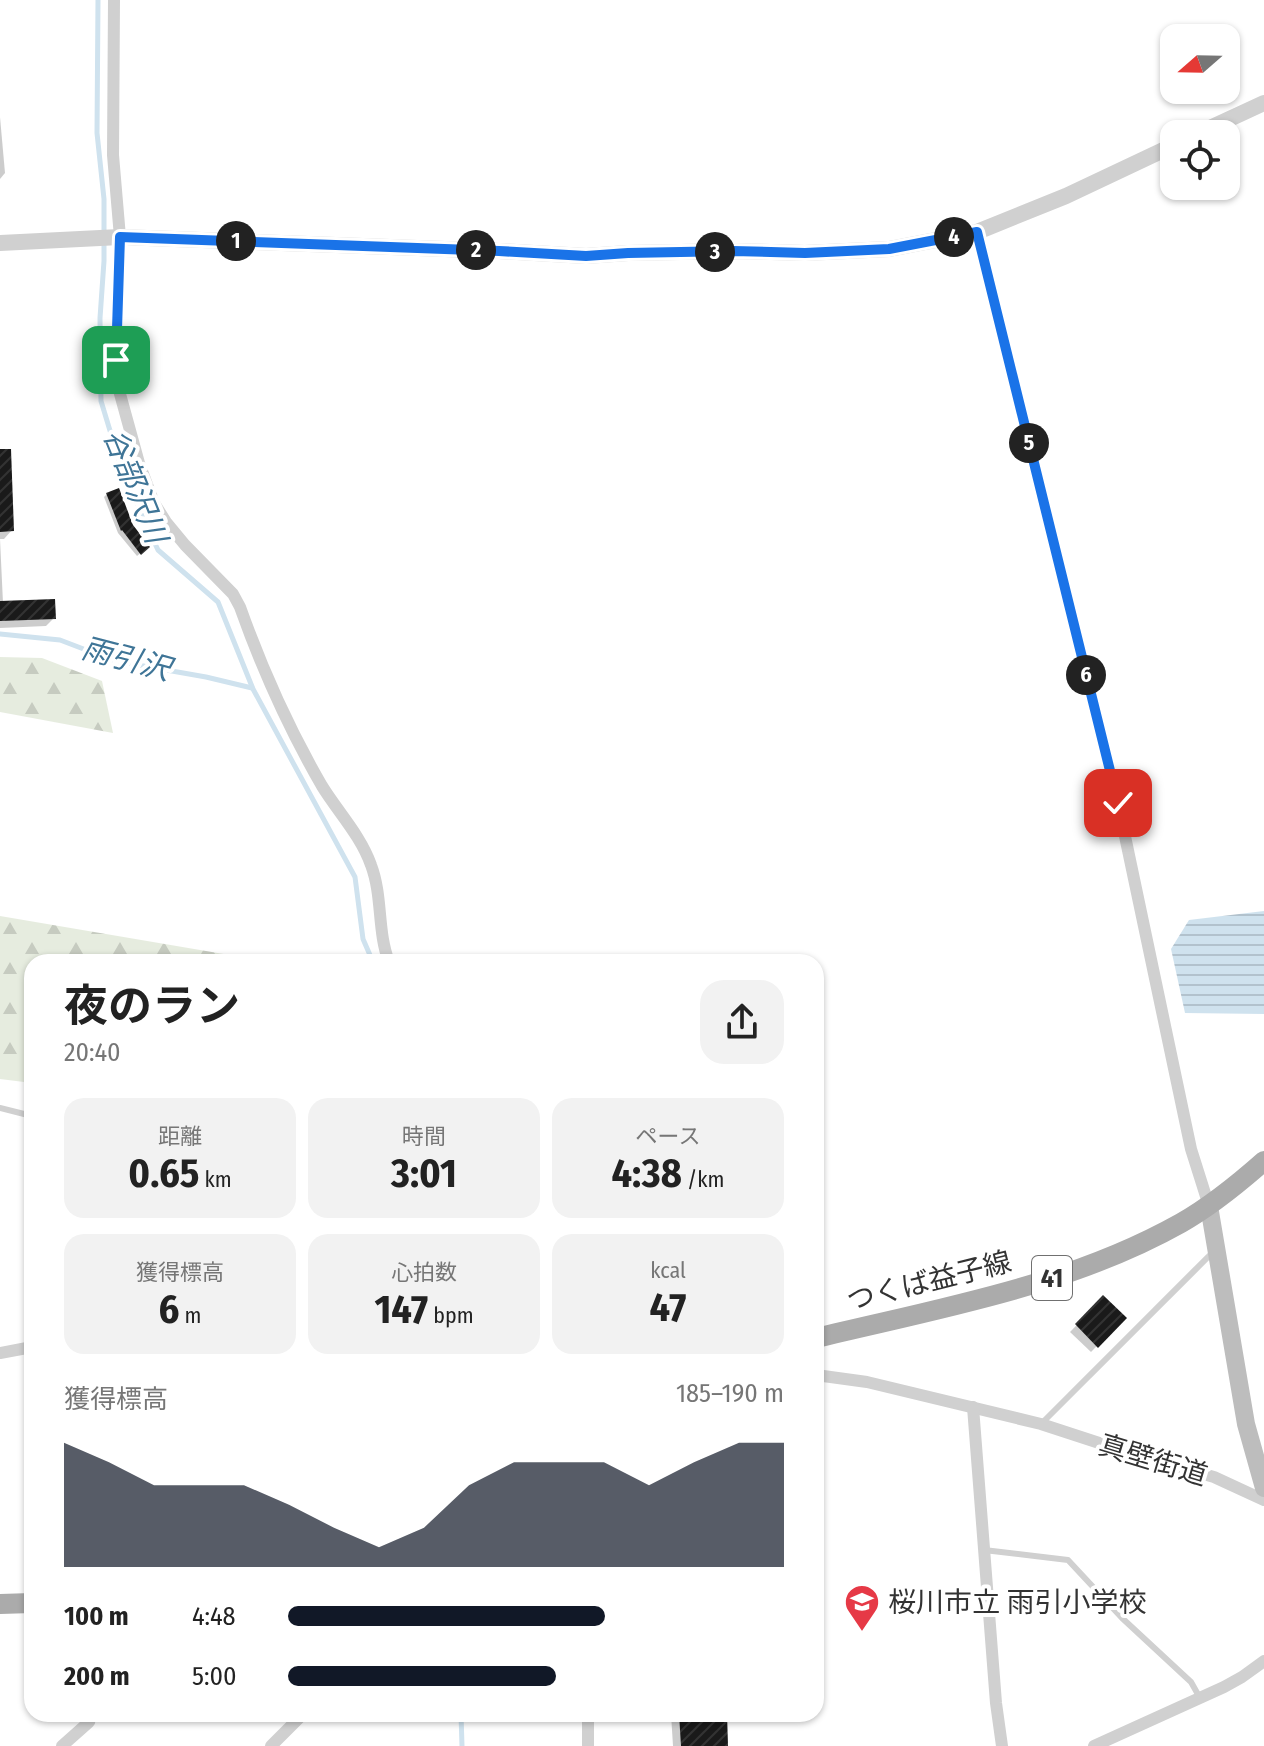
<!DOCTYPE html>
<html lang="ja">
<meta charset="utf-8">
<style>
:root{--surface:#fff;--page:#f2f2f2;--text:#222;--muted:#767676;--accent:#111827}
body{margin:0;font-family:"Fira Sans Condensed","Noto Sans JP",sans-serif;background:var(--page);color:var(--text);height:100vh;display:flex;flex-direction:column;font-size:30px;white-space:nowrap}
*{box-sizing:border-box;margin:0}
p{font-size:26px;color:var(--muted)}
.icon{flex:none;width:44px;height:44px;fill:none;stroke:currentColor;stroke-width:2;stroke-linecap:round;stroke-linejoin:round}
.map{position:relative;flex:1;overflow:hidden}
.drawer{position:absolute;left:24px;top:954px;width:800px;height:768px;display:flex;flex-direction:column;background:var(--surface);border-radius:24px;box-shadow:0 2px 6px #0004}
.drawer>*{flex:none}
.needle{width:52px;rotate:250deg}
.buttons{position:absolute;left:1160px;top:24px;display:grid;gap:16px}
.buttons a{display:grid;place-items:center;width:80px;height:80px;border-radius:16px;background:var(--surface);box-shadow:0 2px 6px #0004;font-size:40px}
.pin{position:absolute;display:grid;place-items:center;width:68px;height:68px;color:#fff;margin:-34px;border-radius:16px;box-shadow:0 4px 12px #0006}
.km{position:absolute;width:40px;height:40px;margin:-20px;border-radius:50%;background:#222;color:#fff;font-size:22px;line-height:40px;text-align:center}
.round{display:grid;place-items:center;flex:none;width:84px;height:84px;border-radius:24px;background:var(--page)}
.headline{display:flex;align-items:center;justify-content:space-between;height:136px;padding:0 40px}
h1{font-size:44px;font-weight:700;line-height:60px}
.figures{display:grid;grid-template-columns:repeat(3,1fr);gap:12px;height:136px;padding:8px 40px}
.figures div{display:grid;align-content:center;border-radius:20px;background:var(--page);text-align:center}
.figures b{font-size:40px;font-weight:700}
.figures small{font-size:22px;font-weight:400}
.figures p{font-size:22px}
.chart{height:224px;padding:16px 40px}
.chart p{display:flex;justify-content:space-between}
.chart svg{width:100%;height:144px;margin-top:8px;fill:var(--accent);opacity:.7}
ul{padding:0 40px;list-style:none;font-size:26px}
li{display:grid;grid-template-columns:128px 96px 1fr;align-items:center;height:60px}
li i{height:20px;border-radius:10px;background:var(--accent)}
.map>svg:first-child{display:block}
</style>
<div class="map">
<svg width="1264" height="1746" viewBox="0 0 1264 1746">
<defs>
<pattern id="forest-firs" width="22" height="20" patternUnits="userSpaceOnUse" patternTransform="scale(2)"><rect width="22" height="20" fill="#e6ecdf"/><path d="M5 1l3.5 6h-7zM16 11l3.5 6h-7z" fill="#c6cbc0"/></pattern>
<pattern id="water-rules" width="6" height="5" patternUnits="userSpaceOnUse" patternTransform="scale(2)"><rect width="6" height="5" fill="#cfe2ee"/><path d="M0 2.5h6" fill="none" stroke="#b2c2cd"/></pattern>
<pattern id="building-hatch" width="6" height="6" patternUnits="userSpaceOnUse" patternTransform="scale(2)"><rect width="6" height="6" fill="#1a1a1a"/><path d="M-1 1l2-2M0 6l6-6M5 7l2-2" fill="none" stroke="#333"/></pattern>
</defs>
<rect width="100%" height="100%" fill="#fff"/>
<!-- forest -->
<g fill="url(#forest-firs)">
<path d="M0 657 42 658 102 681 113 733 0 712Z"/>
<path d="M0 916 270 962H32V1083L0 1079Z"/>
</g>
<!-- water -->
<path fill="url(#water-rules)" d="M1264 911V1014L1185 1013 1171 949 1189 920Z"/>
<!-- shadow -->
<g fill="#0003">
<path d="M0 117 5 173 0 179Z"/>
<path d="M0 451 12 530 4 539H0L3 603 54 618 46 626 0 628Z"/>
<path d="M107 494 148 547 137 556 118 533 104 497Z"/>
<path d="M1103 1298 1124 1318 1091 1352 1070 1332Z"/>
<path d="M671 1714H725L726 1746H673Z"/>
</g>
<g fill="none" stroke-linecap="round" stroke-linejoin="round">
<!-- stream -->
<g stroke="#cfe2ee" stroke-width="5">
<path d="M98 0 97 133 104 199V261L100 318 101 401 118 457 142 516 158 550 218 602 253 689 355 877 363 939 373 962"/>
<path d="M0 634 60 640 115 661 206 677 252 688"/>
<path d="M461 1714 462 1746"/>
</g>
</g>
<!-- building -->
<g fill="url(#building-hatch)">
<path d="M0 449H11L14 531 0 532Z"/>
<path d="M119 488 133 525 150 547 141 555 122 530 121 531 106 493Z"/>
<path d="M55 599 56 619 0 621V601Z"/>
<path d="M1103 1295 1127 1318 1098 1348 1075 1324Z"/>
<path d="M679 1714H727L728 1746H681Z"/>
</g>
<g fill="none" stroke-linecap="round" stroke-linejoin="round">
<!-- service -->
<g stroke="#d0d0d0" stroke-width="6">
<path d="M0 1108 32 1116"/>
<path d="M1041 1424 1214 1251"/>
<path d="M984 1550 1068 1560 1122 1618 1191 1682 1200 1698"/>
</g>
<!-- minor -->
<g stroke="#d0d0d0" stroke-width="12">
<path d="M114 0 113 155 120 237 117 383 139 463 154 503 166 522 185 545 233 594 240 607C262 669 289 729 322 786 338 812 361 836 371 865 383 897 377 931 389 962"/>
<path d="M977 232 1118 803 1191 1149 1209 1206"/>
<path d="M0 1353 32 1347"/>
<path d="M816 1375 867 1382 1041 1424 1136 1455 1214 1477 1264 1500"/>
<path d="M973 1407 996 1703 1002 1746"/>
<path d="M588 1714V1746"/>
<path d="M62 1746 89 1722 84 1714"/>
<path d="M271 1746 303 1714"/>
<path d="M1094 1746 1224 1687 1242 1677 1264 1661"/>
</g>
<!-- tertiary -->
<g stroke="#d0d0d0" stroke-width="16">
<path d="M1197 134 1264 103"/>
<path d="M0 243 120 237 499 251 586 256 628 253 733 251 805 253 889 249 977 232 1066 196 1174 145"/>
</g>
<!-- secondary -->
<path stroke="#bdbdbd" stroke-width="18" d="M1209 1206 1246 1424 1264 1488"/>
<!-- primary -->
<g stroke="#ababab" stroke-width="20">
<path d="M816 1338C940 1308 1069 1286 1181 1223 1211 1206 1238 1184 1264 1161"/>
<path d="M0 1604 32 1603"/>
</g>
</g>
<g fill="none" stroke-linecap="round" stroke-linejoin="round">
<defs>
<path id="route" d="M116 360 120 237 499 251 586 256 628 253 733 251 805 253 889 249 977 232 1118 803"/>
</defs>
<!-- route casing -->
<use href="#route" stroke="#fff" stroke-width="16"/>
<!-- route -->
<use href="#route" stroke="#1a73e8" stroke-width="10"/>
</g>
<!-- icons -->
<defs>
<symbol id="school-pin" viewBox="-11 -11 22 30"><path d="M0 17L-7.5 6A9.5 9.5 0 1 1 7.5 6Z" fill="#e63946" stroke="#fff"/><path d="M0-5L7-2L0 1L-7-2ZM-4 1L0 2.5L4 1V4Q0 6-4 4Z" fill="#fff"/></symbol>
</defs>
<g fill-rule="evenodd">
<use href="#school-pin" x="842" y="1582" width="40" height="54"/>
</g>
<g text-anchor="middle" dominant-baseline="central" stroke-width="8" stroke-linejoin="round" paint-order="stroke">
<!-- shield labels -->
<rect fill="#fff" stroke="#707070" stroke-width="2" x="1032" y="1256" width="40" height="44" rx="6"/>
<g font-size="26" font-weight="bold" fill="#333">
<text x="1052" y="1278">41</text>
</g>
<!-- street labels -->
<g font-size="28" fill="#333" stroke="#fff">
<text transform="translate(929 1281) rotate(-14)">つくば益子線</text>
<text transform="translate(1153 1460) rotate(17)">真壁街道</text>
</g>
<!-- poi labels -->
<g font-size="28" fill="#333" stroke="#fff" text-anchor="start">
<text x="888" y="1602">桜川市立 雨引小学校</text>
</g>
<!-- water labels -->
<g font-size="30" font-style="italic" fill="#3f7597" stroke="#fff">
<text transform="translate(135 486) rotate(68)">谷部沢川</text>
<text transform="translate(126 659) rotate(15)">雨引沢</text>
</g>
</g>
</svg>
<div class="buttons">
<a><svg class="needle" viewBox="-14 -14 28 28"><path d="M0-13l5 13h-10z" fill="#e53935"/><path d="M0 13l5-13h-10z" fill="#767676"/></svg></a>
<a><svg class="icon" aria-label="locate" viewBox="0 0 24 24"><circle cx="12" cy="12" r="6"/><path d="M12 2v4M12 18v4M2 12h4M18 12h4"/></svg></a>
</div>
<div class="pin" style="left:116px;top:360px;background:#1e9e55"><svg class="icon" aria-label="arrive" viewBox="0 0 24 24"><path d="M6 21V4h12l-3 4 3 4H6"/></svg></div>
<div class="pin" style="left:1118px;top:803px;background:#d93025"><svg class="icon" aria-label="check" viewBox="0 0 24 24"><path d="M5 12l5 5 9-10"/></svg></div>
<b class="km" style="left:236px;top:241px">1</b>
<b class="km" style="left:476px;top:250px">2</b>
<b class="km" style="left:715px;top:252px">3</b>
<b class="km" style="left:954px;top:237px">4</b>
<b class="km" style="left:1029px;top:443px">5</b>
<b class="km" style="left:1086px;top:675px">6</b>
<section class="drawer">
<div class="headline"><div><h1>夜のラン</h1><p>20:40</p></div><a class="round"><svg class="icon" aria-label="share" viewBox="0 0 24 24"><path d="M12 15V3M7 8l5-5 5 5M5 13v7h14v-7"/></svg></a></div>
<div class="figures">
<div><p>距離</p><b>0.65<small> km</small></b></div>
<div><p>時間</p><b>3:01</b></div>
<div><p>ペース</p><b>4:38<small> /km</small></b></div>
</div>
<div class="figures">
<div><p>獲得標高</p><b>6<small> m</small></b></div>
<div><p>心拍数</p><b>147<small> bpm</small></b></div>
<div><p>kcal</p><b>47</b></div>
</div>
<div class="chart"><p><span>獲得標高</span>185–190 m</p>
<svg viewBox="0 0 160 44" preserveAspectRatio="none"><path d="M0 44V6L10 12L20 19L30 19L40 19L50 25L60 32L70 38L80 32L90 19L100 12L110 12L120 12L130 19L140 12L150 6L160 6V44z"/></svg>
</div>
<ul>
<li><b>100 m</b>4:48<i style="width:64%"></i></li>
<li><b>200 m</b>5:00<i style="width:54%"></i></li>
</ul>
</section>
</div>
